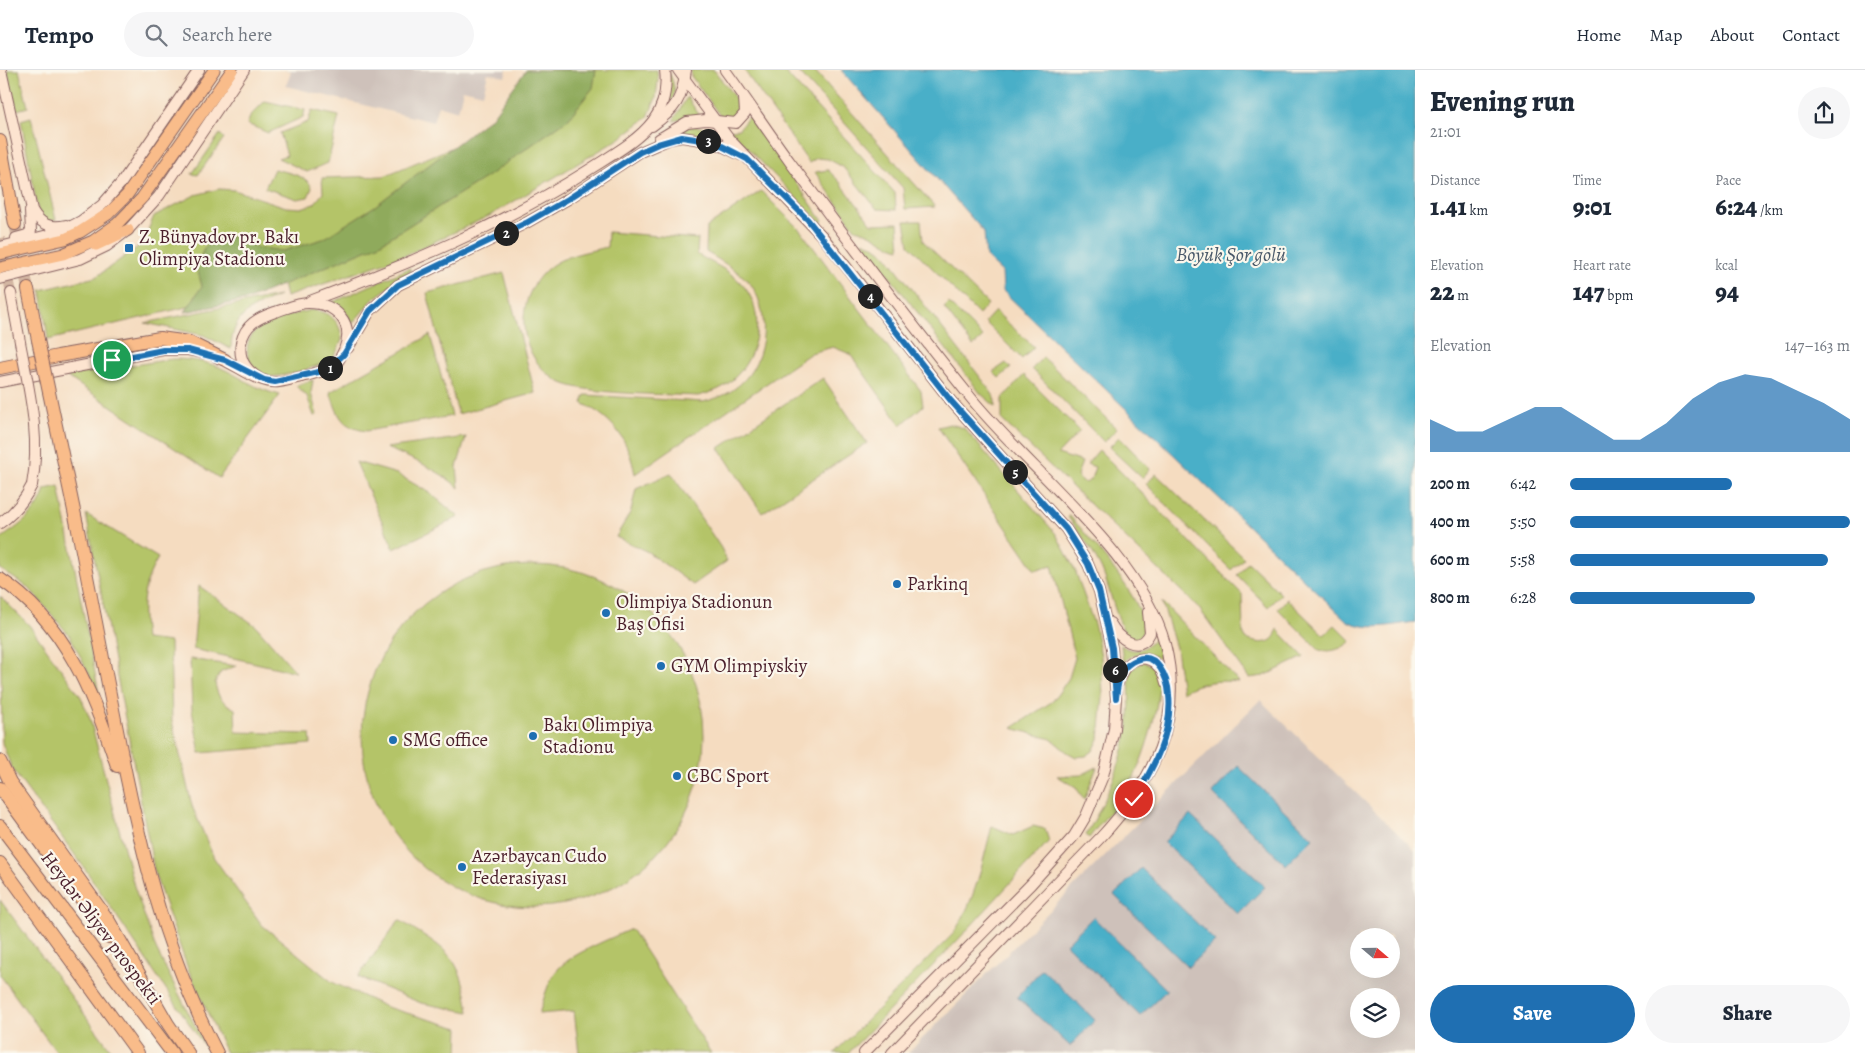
<!DOCTYPE html>
<meta charset="utf-8">
<style>
:root{--surface:#fff;--page:#f6f6f7;--text:#1f2937;--muted:#747a83;--line:#e0e1e3;--accent:#1f6fb2}
body{margin:0;font-family:Alegreya,serif;background:var(--page);color:var(--text);height:100vh;display:flex;flex-direction:column;font-size:19px;white-space:nowrap}
*{box-sizing:border-box;margin:0}
p{font-size:16px;color:var(--muted)}
.icon{flex:none;width:28px;height:28px;fill:none;stroke:currentColor;stroke-width:2;stroke-linecap:round;stroke-linejoin:round}
.map{position:relative;flex:1;overflow:hidden}
.drawer{display:flex;flex-direction:column;background:var(--surface);width:450px}
.drawer>*{flex:none}
.needle{width:32px;rotate:110deg}
.buttons{position:absolute;left:1350px;top:858px;display:grid;gap:10px}
.buttons a{display:grid;place-items:center;width:50px;height:50px;border-radius:50%;background:var(--surface);box-shadow:0 5px 20px #0002;font-size:25px}
.pin{position:absolute;display:grid;place-items:center;width:42px;height:42px;color:#fff;margin:-21px;border:2px solid #fff;border-radius:50%;box-shadow:0 1px 5px #0007}
.km{position:absolute;width:25px;height:25px;margin:-12px;border-radius:50%;background:#222;color:#fff;font-size:14px;line-height:25px;text-align:center}
.round{display:grid;place-items:center;flex:none;width:52px;height:52px;border-radius:26px;background:var(--page)}
.summary{display:flex;align-items:center;justify-content:space-between;height:85px;padding:0 15px}
h1{font-size:28px;font-weight:800;line-height:38px}
.metrics{display:grid;grid-template-columns:repeat(3,1fr);gap:8px;height:85px;padding:5px 15px}
.metrics div{display:grid;align-content:center}
.metrics b{font-size:25px;font-weight:800}
.metrics small{font-size:14px;font-weight:400}
.metrics p{font-size:14px}
.chart{height:140px;padding:10px 15px}
.chart p{display:flex;justify-content:space-between}
.chart svg{width:100%;height:90px;margin-top:5px;fill:var(--accent);opacity:.7}
.action{display:flex;gap:10px;margin-top:auto;padding:10px 15px}
.action a{flex:1;height:58px;border-radius:30px;background:var(--accent);color:#fff;font-size:20px;font-weight:800;line-height:58px;text-align:center}
.action a+a{background:var(--page);color:var(--text)}
ul{padding:0 15px;list-style:none;font-size:16px}
li{display:grid;grid-template-columns:80px 60px 1fr;align-items:center;height:38px}
li i{height:12px;border-radius:6px;background:var(--accent)}
header{display:flex;align-items:center;gap:30px;box-sizing:border-box;height:70px;padding:0 25px;background:var(--surface);border-bottom:1px solid var(--line)}
header strong{font-size:24px}
nav{display:flex;gap:28px;margin-inline-start:auto;font-size:18px}
.search{width:350px;height:45px;background:var(--page);display:flex;align-items:center;gap:12px;box-sizing:border-box;padding:0 18px;border-radius:28px;color:var(--muted);font-size:19px}
main{display:flex;flex:1;min-height:0}
.map>svg:first-child{display:block}
</style>
<header>
<strong>Tempo</strong>
<div class="search"><svg class="icon" aria-label="search" viewBox="0 0 24 24"><circle cx="10" cy="10" r="6"/><path d="M15 15l6 6"/></svg>Search here</div>
<nav><a>Home</a><a>Map</a><a>About</a><a>Contact</a></nav>
</header>
<main>
<div class="map">
<svg width="1415" height="983" viewBox="0 0 1415 983">
<rect width="100%" height="100%" fill="#fbf7ec"/>
<filter id="ink" filterUnits="userSpaceOnUse"><feTurbulence type="fractalNoise" baseFrequency=".02" numOctaves="2"/><feDisplacementMap in="SourceGraphic" scale="10" xChannelSelector="R" yChannelSelector="G"/><feConvolveMatrix kernelMatrix="1 2 1 2 8 2 1 2 1" color-interpolation-filters="sRGB"/></filter>
<filter id="wash" filterUnits="userSpaceOnUse"><feTurbulence type="fractalNoise" baseFrequency=".0096" numOctaves="4" result="noise"/><feDisplacementMap in="SourceGraphic" scale="20" xChannelSelector="R" yChannelSelector="G"/><feGaussianBlur stdDeviation="1.12" result="paint"/><feColorMatrix in="noise" values="0 0 0 0 0 0 0 0 0 0 0 0 0 0 0 0 0 1.4 0 .05"/><feComposite in="paint" operator="in"/></filter>
<g filter="url(#wash)">
<rect width="100%" height="100%" fill="#f5dcc0"/>
<!-- industrial -->
<g fill="#cec1ba" fill-rule="evenodd">
<path d="M283 0H507L505 7 488 3 483 24 463 19 458 41 438 35 433 52 286 16 291 1Z"/>
<path d="M1260 630 1415 780V983H908ZM1359 866H1391V899H1359ZM1359 926H1391V959H1359Z"/>
</g>
<!-- green -->
<g fill="#b4c467" stroke="#7f7249">
<path d="M7 0H19L28 37 17 40Z"/>
<path d="M527 0H657L658 10 656 28 648 47 619 69 491 145 404 186 286 227 283 214 48 270 41 220 96 207 142 174 154 146 195 125 219 119 234 120 286 137 301 138 314 134 323 123 322 108 384 106 477 67 508 44Z"/>
<path d="M691 0H714L739 33V42L735 48 721 47 691 6Z"/>
<path d="M744 0H783L895 123 896 140 877 139 843 97 828 89 817 88 809 93Z"/>
<path d="M797 0H814L935 137 905 139 903 118Z"/>
<path d="M669 3C678 21 676 30 662 44Z"/>
<path d="M687 27 700 46 673 51Z"/>
<path d="M265 31 305 40 303 47 268 63 247 54 251 45Z"/>
<path d="M312 40 339 46 328 93 307 102 278 88 287 85 280 63 308 52Z"/>
<path d="M749 46 823 151 821 153 730 60 739 59Z"/>
<path d="M31 47 56 150 45 151 38 142 21 50Z"/>
<path d="M697 56 706 59 718 70 689 63H675L688 57Z"/>
<path d="M220 64 224 68 198 105 192 104Z"/>
<path d="M274 99C285 102 308 105 312 118L308 127 297 129 265 118Z"/>
<path d="M828 100 839 111 872 154 898 153 900 179C882 175 876 163 855 159L815 102Z"/>
<path d="M761 121 801 161 921 321 923 336 901 355 850 284 833 277 811 283 635 404C628 369 614 349 582 333L585 325 703 332C714 329 725 326 734 319 766 297 772 247 752 216 744 204 718 189 706 182L707 157Z"/>
<path d="M905 151H921L923 171 988 234 979 245 909 175Z"/>
<path d="M608 162 698 169 697 184C711 193 726 198 739 211 767 238 760 286 732 310 723 319 710 323 698 326 667 324 581 325 558 311 517 287 513 231 546 200 562 185 587 182 607 177Z"/>
<path d="M862 171 873 175 885 184 987 316 995 328 996 337 981 324Z"/>
<path d="M410 198V202L374 228 351 255 348 245 333 232Z"/>
<path d="M504 203 535 323 458 344 427 223Z"/>
<path d="M279 226C251 238 232 245 231 279L203 265 145 253Z"/>
<path d="M949 233 983 267 973 276 944 238Z"/>
<path d="M310 240C329 241 341 251 342 270 339 276 337 282 333 287 323 296 280 309 267 306 245 299 240 271 259 258 273 248 294 245 310 240Z"/>
<path d="M995 241 1034 277 1022 289 985 252Z"/>
<path d="M430 265 452 346 366 361C340 357 338 344 330 322Z"/>
<path d="M1043 287 1117 359 1104 372 1032 299Z"/>
<path d="M172 289C188 289 204 291 219 297 242 307 254 319 280 325L219 408 66 306Z"/>
<path d="M1006 293 1011 298 999 308 993 302Z"/>
<path d="M1024 305 1080 361 1058 384 1082 392 1077 405 1080 410 1086 413 1091 409 1095 397 1087 394 1099 380 1242 524 1243 563 1246 569C1258 574 1275 576 1277 559L1304 587 1264 606 1249 608 1198 537 1002 350V329Z"/>
<path d="M823 308 867 373 762 443 719 378Z"/>
<path d="M313 310 311 323 317 345 314 346 307 326 296 316Z"/>
<path d="M950 354 964 358 1056 464 1075 500 1095 557 1101 586 1103 626 1099 669 1093 681 1086 686 1076 687 1067 682 1051 669 1012 658 1053 631 1069 608 1075 588 1052 495 1035 500 938 357Z"/>
<path d="M466 367 457 397 459 418C438 399 412 389 386 378Z"/>
<path d="M1119 367 1150 399 1142 408 1109 377Z"/>
<path d="M356 392 397 404 430 423 459 447 394 479Z"/>
<path d="M671 403 721 478 727 491 693 515 648 482 616 467 631 441 636 419Z"/>
<path d="M1156 404 1244 488 1231 500 1146 414Z"/>
<path d="M59 416 99 624 70 566 29 518 0 499V469C20 455 39 443 45 419Z"/>
<path d="M86 444 158 488C141 517 141 536 145 569L170 572 172 651 192 736 214 788 262 855 332 912 386 937 459 958 458 983H226L188 899 155 805Z"/>
<path d="M1069 445C1082 460 1177 563 1131 570 1117 559 1110 515 1100 496 1091 478 1080 463 1068 447Z"/>
<path d="M1248 492 1281 524 1268 537 1237 505Z"/>
<circle cx="533" cy="666" r="171"/>
<path d="M199 516 256 556 296 602 193 579Z"/>
<path d="M0 526 29 555 81 627 90 649 134 816 156 879 209 983 83 796 12 699 2 673Z"/>
<path d="M1287 529 1324 565 1335 555 1351 571C1342 579 1331 583 1319 580L1278 539Z"/>
<path d="M1162 532 1239 612C1217 610 1202 611 1182 622L1176 578Z"/>
<path d="M1156 567 1160 589C1147 582 1135 581 1123 592L1121 575C1134 585 1147 579 1156 567Z"/>
<path d="M190 589 236 596 221 602 215 612C217 627 222 632 235 639L236 662 310 664 311 674 200 683 192 640Z"/>
<path d="M1142 592C1147 593 1151 594 1155 599 1168 617 1143 690 1133 709 1122 730 1103 749 1089 768L1086 765C1107 728 1125 689 1129 647 1131 631 1128 616 1130 601Z"/>
<path d="M1097 697 1084 730 1076 717 1057 706 1081 705Z"/>
<path d="M992 756 1013 765 1033 756 1045 759 1049 771 957 871 848 983H834L952 865C975 833 982 794 992 756Z"/>
<path d="M0 830 113 983H57L0 905Z"/>
<path d="M399 850C446 879 461 884 469 942L421 933 358 907Z"/>
<path d="M631 859 711 983H579L574 941 539 944C544 929 548 909 559 898 573 883 612 868 631 859Z"/>
</g>
<!-- forest -->
<path fill="#8faa5c" stroke="#6c6444" d="M526 0H596L593 18 568 49 488 106 378 175 246 230 185 242 202 216 196 195 205 177 214 170 232 166 256 177 283 181 323 169 375 136 492 47Z"/>
<!-- water -->
<g fill="#49afc8" stroke="#4a677a">
<path d="M841 0H1415V552C1392 555 1366 562 1346 550L1003 221 1002 202 986 187 984 162Z"/>
<path d="M1238 696 1313 768 1286 795 1212 723Z"/>
<path d="M1190 745 1265 817 1238 844 1164 772Z"/>
<path d="M1141 798 1215 871 1188 897 1114 825Z"/>
<path d="M1093 847 1167 920 1140 946 1066 874Z"/>
<path d="M1042 899 1095 950 1070 976 1017 927Z"/>
</g>
</g>
<g filter="url(#ink)">
<g fill="none" stroke-linecap="round" stroke-linejoin="round">
<!-- secondary-tunnel -->
<path stroke="#d3b6a2" stroke-width="10" stroke-dasharray="10 5" stroke-linecap="butt" d="M0 168 11 223"/>
<!-- motorway-tunnel -->
<path stroke="#d3b6a2" stroke-width="12" stroke-dasharray="12 6" stroke-linecap="butt" d="M15 154 28 219"/>
<defs>
<g id="secondary">
<path d="M1 0 32 140C40 154 50 159 66 155"/>
<path d="M678 0 729 69 823 167 951 331 1066 459 1088 494 1099 521 1112 578 1116 628 1114 659 1103 706 1086 746 1074 766 1031 814 864 983"/>
<path d="M725 0C747 30 768 62 790 92 849 172 909 251 971 328 1030 401 1141 484 1165 574 1185 651 1152 712 1101 767L892 983"/>
<path d="M652 56C676 39 682 29 686 0"/>
<path d="M659 69 687 52 706 50 736 53 745 43 744 28"/>
<path d="M16 168 27 165 31 161 30 141"/>
<path d="M0 177 60 162 81 151 102 135 122 112 199 0"/>
<path d="M0 209 80 189 107 176 128 160 159 126 244 0"/>
<path d="M11 223 20 272"/>
<path d="M310 231C406 195 500 156 587 101 610 86 637 72 653 51 664 36 667 17 665 0"/>
<path d="M348 278 370 241 398 215 526 153 568 129 640 82 670 69 682 67 714 72 741 85"/>
<path d="M219 288C238 295 257 314 279 312 289 311 299 307 309 305 317 302 327 301 334 296 339 292 341 286 344 280 355 253 336 233 308 233 298 233 285 239 275 242 258 248 245 254 241 273 238 289 246 300 259 308"/>
<path d="M0 312 163 280H188L205 283"/>
<path d="M0 453C15 443 24 431 32 415"/>
<path d="M1110 553C1118 567 1139 586 1150 563L1148 542"/>
<path d="M1118 613C1125 581 1159 580 1166 613"/>
</g>
<g id="primary">
<path d="M96 175 128 160"/>
<path d="M0 184 65 169 80 162 108 144 127 125 214 0"/>
<path d="M0 198 63 184 93 171 117 154 142 128 232 0"/>
</g>
<g id="motorway">
<path d="M0 71 15 154"/>
<path d="M28 219 38 270"/>
<path d="M0 298 58 286 160 268 189 272 225 290"/>
<path d="M77 455C90 522 103 589 116 655 138 769 163 880 217 983"/>
<path d="M0 509C65 551 94 626 117 696"/>
<path d="M0 691 10 712 109 851 168 954 188 983"/>
<path d="M0 718 109 867"/>
<path d="M0 756 172 983"/>
<path d="M0 793 138 983"/>
</g>
</defs>
<!-- secondary casing -->
<use href="#secondary" stroke="#86615f" stroke-width="12"/>
<!-- primary casing -->
<use href="#primary" stroke="#86615f" stroke-width="13"/>
<!-- motorway casing -->
<use href="#motorway" stroke="#86615f" stroke-width="14"/>
<!-- secondary -->
<use href="#secondary" stroke="#fde4d0" stroke-width="10"/>
<!-- primary -->
<use href="#primary" stroke="#f9bc8a" stroke-width="11"/>
<!-- motorway -->
<use href="#motorway" stroke="#f9bc8a" stroke-width="12"/>
<defs>
<path id="secondary-bridge" d="M20 272C29 320 41 367 32 415"/>
<path id="motorway-bridge" d="M38 270 77 455"/>
</defs>
<!-- secondary-bridge casing -->
<use href="#secondary-bridge" stroke="#86615f" stroke-width="12" stroke-linecap="butt"/>
<!-- motorway-bridge casing -->
<use href="#motorway-bridge" stroke="#86615f" stroke-width="14" stroke-linecap="butt"/>
<!-- secondary-bridge -->
<use href="#secondary-bridge" stroke="#fde4d0" stroke-width="10"/>
<!-- motorway-bridge -->
<use href="#motorway-bridge" stroke="#f9bc8a" stroke-width="12"/>
</g>
</g>
<g fill="none" stroke-linecap="round" stroke-linejoin="round" filter="url(#ink)">
<defs>
<path id="route" d="M112 290 163 280H188L225 290 264 310 275 312 327 300 344 284 370 241 398 215 526 153 568 129 640 82 658 74 682 67 714 72 747 89 808 150 951 331 1066 459 1088 494 1099 521 1112 578 1116 628C1117 619 1118 610 1122 602 1124 597 1131 592 1136 590 1157 580 1168 609 1169 625 1173 662 1153 699 1134 729"/>
</defs>
<!-- route casing -->
<use href="#route" stroke="#fff" stroke-width="10"/>
<!-- route -->
<use href="#route" stroke="#1f6fb2" stroke-width="6"/>
</g>
<!-- markers -->
<g fill="#1f6fb2" stroke="#fbf7ec" stroke-width="2">
<rect x="124" y="173" width="10" height="10" rx="2.5"/>
<circle cx="897" cy="514" r="5"/>
<circle cx="606" cy="543" r="5"/>
<circle cx="661" cy="596" r="5"/>
<circle cx="533" cy="666" r="5"/>
<circle cx="393" cy="670" r="5"/>
<circle cx="677" cy="706" r="5"/>
<circle cx="462" cy="797" r="5"/>
</g>
<g text-anchor="middle" dominant-baseline="central" stroke-width="4.5" stroke-linejoin="round" paint-order="stroke">
<!-- poi labels -->
<g font-size="19" fill="#4a1f2b" stroke="#fbf7ec" text-anchor="start">
<text x="139" y="167">Z. Bünyadov pr. Bakı<tspan x="139" dy="22">Olimpiya Stadionu</tspan></text>
<text x="907" y="514">Parkinq</text>
<text x="616" y="532">Olimpiya Stadionun<tspan x="616" dy="22">Baş Ofisi</tspan></text>
<text x="671" y="596">GYM Olimpiyskiy</text>
<text x="543" y="655">Bakı Olimpiya<tspan x="543" dy="22">Stadionu</tspan></text>
<text x="403" y="670">SMG office</text>
<text x="687" y="706">CBC Sport</text>
<text x="472" y="786">Azərbaycan Cudo<tspan x="472" dy="22">Federasiyası</tspan></text>
</g>
<!-- street labels -->
<g font-size="19" fill="#4a1f2b" stroke="#fbf7ec">
<text transform="translate(101 858) rotate(53)">Heydər Əliyev prospekti</text>
</g>
<!-- water labels -->
<g font-size="20" font-style="italic" fill="#4a596a" stroke="#fbf7ec">
<text x="1231" y="184">Böyük Şor gölü</text>
</g>
</g>
</svg>
<div class="buttons">
<a><svg class="needle" viewBox="-14 -14 28 28"><path d="M0-13l5 13h-10z" fill="#e53935"/><path d="M0 13l5-13h-10z" fill="#747a83"/></svg></a>
<a><svg class="icon" aria-label="layers" viewBox="0 0 24 24"><path d="M12 4l9 5-9 5-9-5zM3 14l9 5 9-5"/></svg></a>
</div>
<div class="pin" style="left:112px;top:290px;background:#1e9e55"><svg class="icon" aria-label="arrive" viewBox="0 0 24 24"><path d="M6 21V4h12l-3 4 3 4H6"/></svg></div>
<div class="pin" style="left:1134px;top:729px;background:#d93025"><svg class="icon" aria-label="check" viewBox="0 0 24 24"><path d="M5 12l5 5 9-10"/></svg></div>
<b class="km" style="left:330px;top:298px">1</b>
<b class="km" style="left:506px;top:163px">2</b>
<b class="km" style="left:708px;top:71px">3</b>
<b class="km" style="left:870px;top:226px">4</b>
<b class="km" style="left:1015px;top:402px">5</b>
<b class="km" style="left:1115px;top:600px">6</b>
</div>
<section class="drawer">
<div class="summary"><div><h1>Evening run</h1><p>21:01</p></div><a class="round"><svg class="icon" aria-label="share" viewBox="0 0 24 24"><path d="M12 15V3M7 8l5-5 5 5M5 13v7h14v-7"/></svg></a></div>
<div class="metrics">
<div><p>Distance</p><b>1.41<small> km</small></b></div>
<div><p>Time</p><b>9:01</b></div>
<div><p>Pace</p><b>6:24<small> /km</small></b></div>
</div>
<div class="metrics">
<div><p>Elevation</p><b>22<small> m</small></b></div>
<div><p>Heart rate</p><b>147<small> bpm</small></b></div>
<div><p>kcal</p><b>94</b></div>
</div>
<div class="chart"><p><span>Elevation</span>147–163 m</p>
<svg viewBox="0 0 160 44" preserveAspectRatio="none"><path d="M0 44V28L10 34L20 34L30 28L40 22L50 22L60 30L70 38L80 38L90 30L100 18L110 10L120 6L130 8L140 14L150 20L160 28V44z"/></svg>
</div>
<ul>
<li><b>200 m</b>6:42<i style="width:58%"></i></li>
<li><b>400 m</b>5:50<i style="width:100%"></i></li>
<li><b>600 m</b>5:58<i style="width:92%"></i></li>
<li><b>800 m</b>6:28<i style="width:66%"></i></li>
</ul>
<div class="action"><a>Save</a><a>Share</a></div>
</section>
</main>
